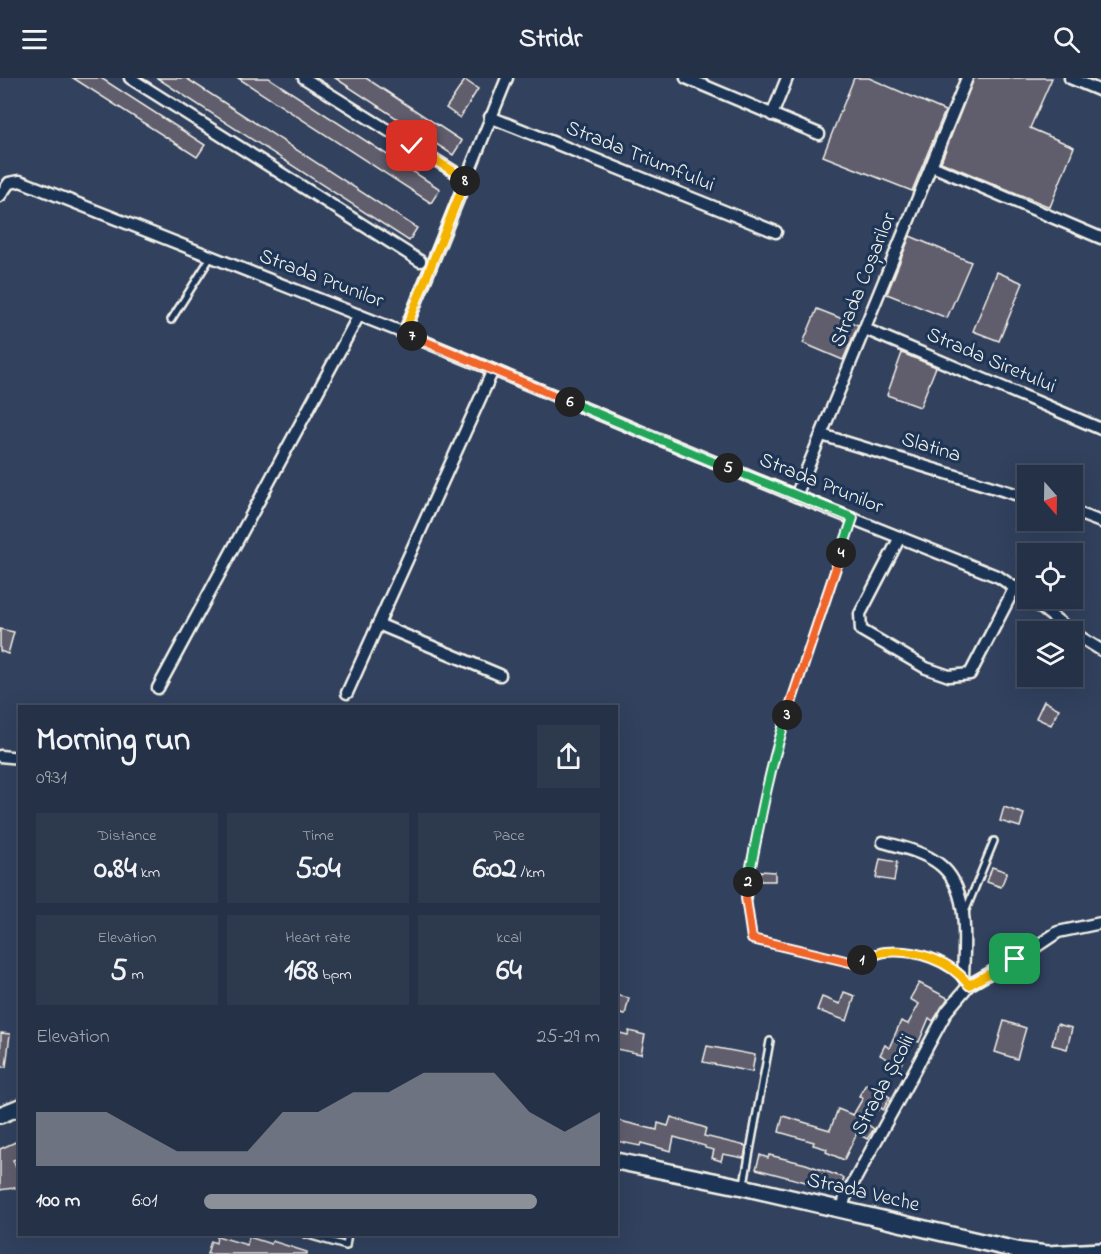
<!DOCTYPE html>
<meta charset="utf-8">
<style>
:root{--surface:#253146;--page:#2d394d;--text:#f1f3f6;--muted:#a3a9b3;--line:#424c5f;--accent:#8c9099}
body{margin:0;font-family:"Indie Flower",sans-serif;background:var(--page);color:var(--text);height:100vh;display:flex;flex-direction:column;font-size:22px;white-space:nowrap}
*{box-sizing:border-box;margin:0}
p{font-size:20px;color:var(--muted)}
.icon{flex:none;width:33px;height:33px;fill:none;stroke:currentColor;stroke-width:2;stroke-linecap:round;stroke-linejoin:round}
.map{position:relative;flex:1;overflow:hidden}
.drawer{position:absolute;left:18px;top:627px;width:600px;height:531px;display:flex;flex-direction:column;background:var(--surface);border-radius:0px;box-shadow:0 6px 24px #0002,0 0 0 2px var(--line)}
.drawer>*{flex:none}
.needle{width:39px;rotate:160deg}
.tools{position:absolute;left:1017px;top:387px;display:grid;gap:12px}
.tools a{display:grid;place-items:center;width:66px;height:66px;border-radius:0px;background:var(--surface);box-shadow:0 6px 24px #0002,0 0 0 2px var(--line);font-size:30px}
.pin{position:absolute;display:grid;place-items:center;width:51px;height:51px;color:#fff;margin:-26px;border-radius:12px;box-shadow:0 3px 9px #0006}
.km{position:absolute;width:30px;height:30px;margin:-15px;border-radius:50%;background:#222;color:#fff;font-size:16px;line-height:30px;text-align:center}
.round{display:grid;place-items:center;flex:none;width:63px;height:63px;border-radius:0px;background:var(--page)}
.head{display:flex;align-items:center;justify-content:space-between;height:102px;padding:0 18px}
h1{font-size:33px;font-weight:800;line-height:45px}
.figures{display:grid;grid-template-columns:repeat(3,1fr);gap:9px;height:102px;padding:6px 18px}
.figures div{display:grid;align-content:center;border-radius:0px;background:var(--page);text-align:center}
.figures b{font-size:30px;font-weight:800}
.figures small{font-size:16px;font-weight:400}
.figures p{font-size:16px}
.chart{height:168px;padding:12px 18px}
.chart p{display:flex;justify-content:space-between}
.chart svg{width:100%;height:108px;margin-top:6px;fill:var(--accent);opacity:.7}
ul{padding:0 18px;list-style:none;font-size:20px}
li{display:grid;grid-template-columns:96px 72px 1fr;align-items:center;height:45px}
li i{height:15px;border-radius:8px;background:var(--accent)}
header{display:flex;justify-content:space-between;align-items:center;height:78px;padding:0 18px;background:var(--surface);font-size:27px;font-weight:800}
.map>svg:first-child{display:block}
</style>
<header><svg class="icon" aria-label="menu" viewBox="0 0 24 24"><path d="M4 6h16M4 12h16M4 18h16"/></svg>Stridr<svg class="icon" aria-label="search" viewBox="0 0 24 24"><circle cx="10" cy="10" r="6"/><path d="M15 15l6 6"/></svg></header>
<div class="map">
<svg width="1101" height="1176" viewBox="0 0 1101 1176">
<rect width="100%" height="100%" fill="#31415e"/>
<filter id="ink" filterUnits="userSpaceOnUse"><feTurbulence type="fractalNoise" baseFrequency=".0167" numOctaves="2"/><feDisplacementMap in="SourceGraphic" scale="12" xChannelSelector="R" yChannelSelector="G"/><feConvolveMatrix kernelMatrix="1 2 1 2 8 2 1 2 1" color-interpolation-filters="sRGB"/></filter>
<g filter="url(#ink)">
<!-- building -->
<g fill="#615d6d" stroke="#f4f1e8" stroke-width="1.5">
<path d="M73 0H101L205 67 197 79Z"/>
<path d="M157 0H186L417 150 409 163Z"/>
<path d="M238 0H269L440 111 431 125Z"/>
<path d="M335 0H366L462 63 453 77Z"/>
<path d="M854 0H869L945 33 912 113 823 78Z"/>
<path d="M974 0H1052L1030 50 1074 69 1050 129 941 84Z"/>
<path d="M465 2 478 11 460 40 446 30Z"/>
<path d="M910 158 971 184 947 240 887 216Z"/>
<path d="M997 194 1023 205 999 263 973 253Z"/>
<path d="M817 231 858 247 843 282 803 265Z"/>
<path d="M902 275 936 289 920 329 887 317Z"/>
<path d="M0 551 14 554 8 576 0 573Z"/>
<path d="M1044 623 1059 631 1051 647 1036 640Z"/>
<path d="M1004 729 1024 736 1020 749 1000 743Z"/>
<path d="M880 781 897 784 894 803 876 800Z"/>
<path d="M992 789 1007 794 1001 809 987 804Z"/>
<path d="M760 793 775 794V803H760Z"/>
<path d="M919 905 948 920 933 943 929 940 919 964 914 962 900 988 880 977 885 967 889 970 901 943 908 946 919 926 910 921Z"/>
<path d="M844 914 855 918 847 943 817 932 822 919 840 926Z"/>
<path d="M616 917 629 920 625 937 616 935Z"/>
<path d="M1004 943 1026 950 1017 981 995 974Z"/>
<path d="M1057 946 1072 950 1067 971 1052 967Z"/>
<path d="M629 953 645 957 641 976 616 971V954L628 957Z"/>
<path d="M1 955 10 956 6 989H0Z"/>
<path d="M707 968 755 977 752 994 703 984Z"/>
<path d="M866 1006 890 1019 883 1032 880 1029 878 1032 872 1029 864 1044 874 1051 867 1061 857 1055 844 1082 826 1074 827 1071 813 1067 814 1064 779 1054 783 1038 830 1052 838 1031 853 1037 863 1020 859 1018Z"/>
<path d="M671 1039 706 1050 704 1058 746 1068 744 1080 723 1076 721 1083 712 1080 714 1072 705 1070V1068L674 1059 671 1073 641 1065 640 1068 616 1063V1042L657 1052 658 1045 668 1048Z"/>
<path d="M20 1062V1080L13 1082 19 1096 20 1109 0 1112V1071Z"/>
<path d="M760 1077 768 1080 769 1077 806 1086 844 1100 840 1113 756 1091Z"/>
<path d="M217 1158 247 1167 249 1159 271 1166 272 1163 307 1174V1176H207L211 1163 216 1165Z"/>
</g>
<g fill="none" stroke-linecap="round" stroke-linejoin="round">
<defs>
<g id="lane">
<path d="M171 242 211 179"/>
<path d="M965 834 994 763"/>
<path d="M744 1106 770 963"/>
<path d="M305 1156 346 1168 348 1156"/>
</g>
<g id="street">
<path d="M130 0 420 183"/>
<path d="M304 0 466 101"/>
<path d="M686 0 819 56"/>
<path d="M1070 0 1101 13"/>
<path d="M772 37 787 0"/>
<path d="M490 39 776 154"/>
<path d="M932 88 1101 160"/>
<path d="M0 118 9 105 20 103 28 106 404 255 796 418 999 499 1028 519"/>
<path d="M865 251 1101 351"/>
<path d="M404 255 507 0"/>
<path d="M822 357 1028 420"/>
<path d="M796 418 967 0"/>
<path d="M1072 433 1101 444"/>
<path d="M900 459 860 536 861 552 926 590 949 598 970 596 1015 509"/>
<path d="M1029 520 1072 554"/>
<path d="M378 546 500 597"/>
<path d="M1072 554 1101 572"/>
<path d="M158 610 359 237"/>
<path d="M347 615 493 292"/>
<path d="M0 678 20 680"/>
<path d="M883 764C901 769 924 774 939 786 971 810 964 865 963 899L969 907"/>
<path d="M842 1132 845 1120 947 933 969 907 1037 868 1058 854 1101 845"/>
</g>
<g id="secondary">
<path d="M0 1037 20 1029"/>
<path d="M616 1083 743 1109 1021 1173 1048 1176 1101 1173"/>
</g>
</defs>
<!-- lane casing -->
<use href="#lane" stroke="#f4f1e8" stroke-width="10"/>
<!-- street casing -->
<use href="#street" stroke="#f4f1e8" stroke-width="15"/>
<!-- secondary casing -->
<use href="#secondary" stroke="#f4f1e8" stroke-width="20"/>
<!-- path -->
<path stroke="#f4f1e8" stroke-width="2" stroke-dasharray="1.5 4.5" stroke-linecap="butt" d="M849 451 780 657 759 749 746 820 752 861 854 885 883 874H911L936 882 954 893"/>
<!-- lane -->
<use href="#lane" stroke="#1d3557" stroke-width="5"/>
<!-- street -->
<use href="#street" stroke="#1d3557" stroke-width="10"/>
<!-- secondary -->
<use href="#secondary" stroke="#1d3557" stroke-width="15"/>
</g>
</g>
<g fill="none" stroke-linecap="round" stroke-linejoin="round" filter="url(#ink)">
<defs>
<path id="split-1" d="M862 882C869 879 877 875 885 874 915 871 950 882 969 907L1015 881"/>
<path id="split-2" d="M748 804 746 820 752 861 854 885 862 882"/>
<path id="split-3" d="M748 804C759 748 769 691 787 637"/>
<path id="split-4" d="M787 637 841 475"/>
<path id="split-5" d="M728 390 853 440 841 475"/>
<path id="split-6" d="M570 324 728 390"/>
<path id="split-7" d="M412 258 570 324"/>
<path id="split-8" d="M412 258 404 255 465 103"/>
<path id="split-9" d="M412 68 466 101 465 103"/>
</defs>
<!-- split-1 casing -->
<use href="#split-1" stroke="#fff" stroke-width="12"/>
<!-- split-2 casing -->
<use href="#split-2" stroke="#fff" stroke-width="12"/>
<!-- split-3 casing -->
<use href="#split-3" stroke="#fff" stroke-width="12"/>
<!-- split-4 casing -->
<use href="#split-4" stroke="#fff" stroke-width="12"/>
<!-- split-5 casing -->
<use href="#split-5" stroke="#fff" stroke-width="12"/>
<!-- split-6 casing -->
<use href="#split-6" stroke="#fff" stroke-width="12"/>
<!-- split-7 casing -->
<use href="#split-7" stroke="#fff" stroke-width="12"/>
<!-- split-8 casing -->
<use href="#split-8" stroke="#fff" stroke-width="12"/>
<!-- split-9 casing -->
<use href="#split-9" stroke="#fff" stroke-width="12"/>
<!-- split-1 -->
<use href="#split-1" stroke="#f5b400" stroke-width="8"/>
<!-- split-2 -->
<use href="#split-2" stroke="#f0652b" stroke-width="8"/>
<!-- split-3 -->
<use href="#split-3" stroke="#22a559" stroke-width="8"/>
<!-- split-4 -->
<use href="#split-4" stroke="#f0652b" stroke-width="8"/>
<!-- split-5 -->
<use href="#split-5" stroke="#22a559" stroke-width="8"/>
<!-- split-6 -->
<use href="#split-6" stroke="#22a559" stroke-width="8"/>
<!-- split-7 -->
<use href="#split-7" stroke="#f0652b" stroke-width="8"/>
<!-- split-8 -->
<use href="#split-8" stroke="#f5b400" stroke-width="8"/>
<!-- split-9 -->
<use href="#split-9" stroke="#f5b400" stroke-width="8"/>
</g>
<g text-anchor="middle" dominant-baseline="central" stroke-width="6" stroke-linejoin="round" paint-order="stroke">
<!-- street labels -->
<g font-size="21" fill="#f4f1e8" stroke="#1d3557">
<text transform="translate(640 79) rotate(22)">Strada Triumfului</text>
<text transform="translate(321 201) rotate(21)">Strada Prunilor</text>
<text transform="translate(864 202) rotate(-68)">Strada Coșarilor</text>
<text transform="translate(991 283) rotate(23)">Strada Siretului</text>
<text transform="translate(931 370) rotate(17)">Slatina</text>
<text transform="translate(821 406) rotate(22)">Strada Prunilor</text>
<text transform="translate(884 1007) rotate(-62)">Strada Școlii</text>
<text transform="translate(863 1115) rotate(13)">Strada Veche</text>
</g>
</g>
</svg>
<div class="tools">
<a><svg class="needle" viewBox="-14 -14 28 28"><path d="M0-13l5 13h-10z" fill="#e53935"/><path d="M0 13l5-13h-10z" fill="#a3a9b3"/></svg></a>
<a><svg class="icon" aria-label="locate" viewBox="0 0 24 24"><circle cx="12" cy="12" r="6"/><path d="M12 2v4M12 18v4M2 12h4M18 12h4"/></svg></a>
<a><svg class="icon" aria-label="layers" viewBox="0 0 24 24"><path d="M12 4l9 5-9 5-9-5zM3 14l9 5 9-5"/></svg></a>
</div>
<div class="pin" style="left:1015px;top:881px;background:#1e9e55"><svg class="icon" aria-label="arrive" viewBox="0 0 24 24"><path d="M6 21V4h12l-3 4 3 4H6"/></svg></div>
<div class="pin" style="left:412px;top:68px;background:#d93025"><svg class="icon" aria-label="check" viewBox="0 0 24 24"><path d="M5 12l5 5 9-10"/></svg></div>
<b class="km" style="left:862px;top:882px">1</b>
<b class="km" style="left:748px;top:804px">2</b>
<b class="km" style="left:787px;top:637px">3</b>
<b class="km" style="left:841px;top:475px">4</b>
<b class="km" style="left:728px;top:390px">5</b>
<b class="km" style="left:570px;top:324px">6</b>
<b class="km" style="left:412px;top:258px">7</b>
<b class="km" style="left:465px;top:103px">8</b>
<section class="drawer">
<div class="head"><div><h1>Morning run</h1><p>09:31</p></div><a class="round"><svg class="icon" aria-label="share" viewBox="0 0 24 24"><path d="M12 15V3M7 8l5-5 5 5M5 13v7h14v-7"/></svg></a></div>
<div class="figures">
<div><p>Distance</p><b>0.84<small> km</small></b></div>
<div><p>Time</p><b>5:04</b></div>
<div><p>Pace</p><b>6:02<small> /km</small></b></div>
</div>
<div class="figures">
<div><p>Elevation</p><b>5<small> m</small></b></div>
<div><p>Heart rate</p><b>168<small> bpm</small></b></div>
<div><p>kcal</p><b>64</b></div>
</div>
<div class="chart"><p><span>Elevation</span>25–29 m</p>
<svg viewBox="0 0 160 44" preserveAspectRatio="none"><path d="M0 44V22L10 22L20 22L30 30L40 38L50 38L60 38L70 22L80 22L90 14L100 14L110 6L120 6L130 6L140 22L150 30L160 22V44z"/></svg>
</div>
<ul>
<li><b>100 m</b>6:01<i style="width:84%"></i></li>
</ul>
</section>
</div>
